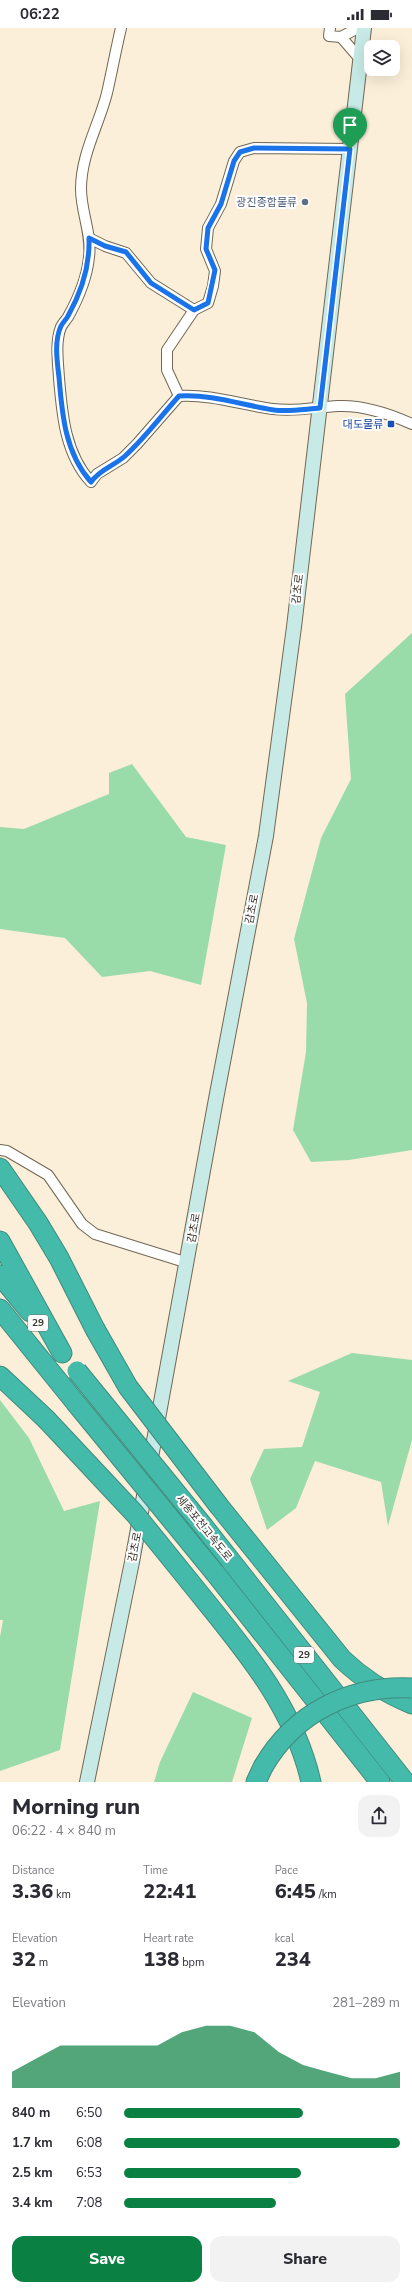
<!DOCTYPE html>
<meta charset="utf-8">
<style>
:root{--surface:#fff;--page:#f2f2f3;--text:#2b2b33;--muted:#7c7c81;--accent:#0b8043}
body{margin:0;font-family:"Nunito Sans","Noto Sans KR",sans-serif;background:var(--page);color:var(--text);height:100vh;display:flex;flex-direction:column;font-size:15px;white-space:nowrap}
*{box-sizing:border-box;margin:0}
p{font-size:13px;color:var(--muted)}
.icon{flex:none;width:22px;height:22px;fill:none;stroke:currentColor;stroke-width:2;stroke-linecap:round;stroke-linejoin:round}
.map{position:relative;height:1754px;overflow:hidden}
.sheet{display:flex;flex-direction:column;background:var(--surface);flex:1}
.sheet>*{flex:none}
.tools{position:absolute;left:364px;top:12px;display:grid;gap:8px}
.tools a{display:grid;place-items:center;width:36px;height:36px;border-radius:8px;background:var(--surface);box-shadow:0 4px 16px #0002;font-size:20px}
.pin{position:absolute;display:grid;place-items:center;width:34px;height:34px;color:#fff;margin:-41px -17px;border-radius:50% 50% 50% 0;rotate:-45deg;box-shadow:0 0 4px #0007}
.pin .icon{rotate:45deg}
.round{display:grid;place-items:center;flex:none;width:42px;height:42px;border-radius:12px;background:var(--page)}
.head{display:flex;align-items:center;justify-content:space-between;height:68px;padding:0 12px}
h1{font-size:22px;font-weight:800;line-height:30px}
.stats{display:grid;grid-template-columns:repeat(3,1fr);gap:6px;height:68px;padding:4px 12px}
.stats div{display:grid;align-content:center}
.stats b{font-size:20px;font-weight:800}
.stats small{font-size:11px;font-weight:400}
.stats p{font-size:11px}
.chart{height:112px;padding:8px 12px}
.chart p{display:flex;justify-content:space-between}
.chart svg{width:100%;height:72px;margin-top:4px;fill:var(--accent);opacity:.7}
.primary-button{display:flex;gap:8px;margin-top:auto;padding:8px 12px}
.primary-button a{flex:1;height:46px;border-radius:12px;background:var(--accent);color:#fff;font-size:16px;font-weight:800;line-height:46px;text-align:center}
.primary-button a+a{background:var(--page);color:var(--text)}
ul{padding:0 12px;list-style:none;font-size:13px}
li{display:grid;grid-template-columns:64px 48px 1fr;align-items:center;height:30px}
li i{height:10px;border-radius:5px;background:var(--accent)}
.status{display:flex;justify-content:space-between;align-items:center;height:28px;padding:0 20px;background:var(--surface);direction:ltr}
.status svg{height:11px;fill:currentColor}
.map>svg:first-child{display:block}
</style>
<div class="status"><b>06:22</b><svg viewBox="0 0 49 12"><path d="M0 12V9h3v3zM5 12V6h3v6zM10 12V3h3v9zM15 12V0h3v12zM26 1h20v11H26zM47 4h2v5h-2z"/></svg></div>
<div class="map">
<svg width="412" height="1754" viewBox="0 0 412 1754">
<rect width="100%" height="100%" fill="#fbefd9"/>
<!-- green -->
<g fill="#9adbaa">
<path d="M412 605V1122L349 1132 311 1134 293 1102 306 1024 307 975 294 911 321 810 351 751 345 666Z"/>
<path d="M132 736 186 809 226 817 201 957 150 943 102 949 65 910 0 901V799L24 801 109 766V745Z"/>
<path d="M352 1325 412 1332V1412L388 1498 381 1454 315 1433 296 1480 267 1502 250 1451 264 1421 302 1419 320 1364 288 1353Z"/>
<path d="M0 1372 29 1410 64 1483 100 1473 60 1722 0 1743V1609L3 1592H0Z"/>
<path d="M193 1664 252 1690 232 1754H154L160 1734Z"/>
</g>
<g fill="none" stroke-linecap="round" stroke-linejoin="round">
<defs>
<g id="minor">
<path d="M121 0C116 21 112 43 107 65 99 97 81 126 81 161 81 184 92 206 89 229 87 250 78 271 68 289 66 292 63 295 61 299 55 314 58 333 59 350 62 386 65 426 91 454L97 446 123 430 137 416 179 368C211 366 242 377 273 381 295 384 316 379 338 378 362 377 390 386 412 396"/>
<path d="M330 0 329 8 341 9"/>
<path d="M358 0 341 9 360 31"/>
<path d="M89 210 105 218 126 225 151 255 194 282"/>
<path d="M179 368 167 342V322L194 282 208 275 213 258 215 243 206 221 208 200 221 176 234 133 240 124 254 120 350 121"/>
<path d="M0 1122 7 1123 48 1147 82 1196 95 1206 188 1235"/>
</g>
<path id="secondary" d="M87 1754 132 1534 216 1071 266 808 294 599 364 0"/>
<g id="motorway">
<path d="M0 1140 38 1195 59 1230 95 1301"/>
<path d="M0 1213 62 1325"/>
<path d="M0 1247 30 1284"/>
<path d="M0 1281 75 1374"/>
<path d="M0 1348 46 1391"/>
<path d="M219 1478 342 1631C363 1651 385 1665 412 1676"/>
<path d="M204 1499 405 1754"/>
<path d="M215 1545 380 1754"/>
<path d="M190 1554C239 1615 293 1675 311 1754"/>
<path d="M256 1754 263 1739"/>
</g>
</defs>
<!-- minor casing -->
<use href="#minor" stroke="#716754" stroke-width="12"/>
<!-- secondary casing -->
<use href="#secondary" stroke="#716754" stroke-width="16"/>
<!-- motorway casing -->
<use href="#motorway" stroke="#408b7e" stroke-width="21"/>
<!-- minor -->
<use href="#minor" stroke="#fff" stroke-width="10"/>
<!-- secondary -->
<use href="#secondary" stroke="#c7eae6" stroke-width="14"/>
<!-- motorway -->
<use href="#motorway" stroke="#44baaa" stroke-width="19"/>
<defs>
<g id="motorway-bridge">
<path d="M95 1301 128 1359 219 1478"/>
<path d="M77 1343 204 1499"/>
<path d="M75 1374 215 1545"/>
<path d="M46 1391 135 1486 190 1554"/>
<path d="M263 1739C294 1685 350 1657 412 1660"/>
</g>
</defs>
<!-- motorway-bridge casing -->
<use href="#motorway-bridge" stroke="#408b7e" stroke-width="21" stroke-linecap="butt"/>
<!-- motorway-bridge -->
<use href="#motorway-bridge" stroke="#44baaa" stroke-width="19"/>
</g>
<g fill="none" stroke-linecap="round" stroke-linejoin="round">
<defs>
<path id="route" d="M254 120 350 121 320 380C305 381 289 384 274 382 242 377 212 366 179 368 161 388 145 410 125 428 114 438 100 441 91 454 65 425 62 386 59 349 57 333 54 313 61 298 63 294 66 292 68 288 82 263 90 238 89 210L105 218 126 224 151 255 194 282 208 275 215 242 206 221 208 200 221 176 234 133 240 124Z"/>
</defs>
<!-- route casing -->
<use href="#route" stroke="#fff" stroke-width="8"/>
<!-- route -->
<use href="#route" stroke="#1a73e8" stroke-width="5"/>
</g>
<!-- markers -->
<circle fill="#5c6f8a" stroke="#fefefe" stroke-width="1.5" cx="305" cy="174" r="4"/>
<rect fill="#1a4fb4" stroke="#fefefe" stroke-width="1.5" x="387" y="392" width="8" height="8" rx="2"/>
<g text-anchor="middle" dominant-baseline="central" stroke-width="4" stroke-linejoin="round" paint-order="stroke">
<!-- shield labels -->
<g fill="#fefefe" stroke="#75716c" stroke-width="1">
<rect x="28" y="1287" width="20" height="16" rx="3"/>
<rect x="294" y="1619" width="20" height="16" rx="3"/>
</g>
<g font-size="10" font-weight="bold" fill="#3a352d">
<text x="38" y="1295">29</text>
<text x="304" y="1627">29</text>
</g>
<!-- service labels -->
<g font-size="11" fill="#4e5e75" stroke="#fefefe" text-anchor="end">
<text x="297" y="174">광진종합물류</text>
</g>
<!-- transit labels -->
<g font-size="11" fill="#164399" stroke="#fefefe" text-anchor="end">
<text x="383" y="396">대도물류</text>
</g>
<!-- street labels -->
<g font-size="11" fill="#3a352d" stroke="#fefefe">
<text transform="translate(298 561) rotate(-83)">감초로</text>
<text transform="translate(252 881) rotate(-79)">감초로</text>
<text transform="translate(194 1200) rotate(-80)">감초로</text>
<text transform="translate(204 1500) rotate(51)">세종포천고속도로</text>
<text transform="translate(135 1519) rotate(-79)">감초로</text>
</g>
</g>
</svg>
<div class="tools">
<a><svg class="icon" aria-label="layers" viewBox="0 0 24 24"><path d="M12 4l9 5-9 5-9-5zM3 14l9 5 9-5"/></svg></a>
</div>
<div class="pin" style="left:350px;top:121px;background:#1e9e55"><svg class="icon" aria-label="arrive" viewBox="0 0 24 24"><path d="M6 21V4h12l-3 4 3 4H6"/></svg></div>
</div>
<section class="sheet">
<div class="head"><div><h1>Morning run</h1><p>06:22 · 4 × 840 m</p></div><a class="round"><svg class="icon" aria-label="share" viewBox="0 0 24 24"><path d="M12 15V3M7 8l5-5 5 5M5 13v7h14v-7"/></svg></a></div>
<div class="stats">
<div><p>Distance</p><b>3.36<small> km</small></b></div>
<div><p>Time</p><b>22:41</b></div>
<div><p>Pace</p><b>6:45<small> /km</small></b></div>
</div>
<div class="stats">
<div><p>Elevation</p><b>32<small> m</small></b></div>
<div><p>Heart rate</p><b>138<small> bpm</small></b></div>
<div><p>kcal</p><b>234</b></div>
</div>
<div class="chart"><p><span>Elevation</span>281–289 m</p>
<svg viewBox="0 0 160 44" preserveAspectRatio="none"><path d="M0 44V34L10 26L20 18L30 18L40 18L50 18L60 18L70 10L80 6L90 6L100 10L110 22L120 30L130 34L140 38L150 38L160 34V44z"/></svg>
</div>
<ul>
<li><b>840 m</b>6:50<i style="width:65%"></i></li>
<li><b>1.7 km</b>6:08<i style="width:100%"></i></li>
<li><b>2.5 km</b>6:53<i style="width:64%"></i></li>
<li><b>3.4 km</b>7:08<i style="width:55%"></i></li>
</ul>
<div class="primary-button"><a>Save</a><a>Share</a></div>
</section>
